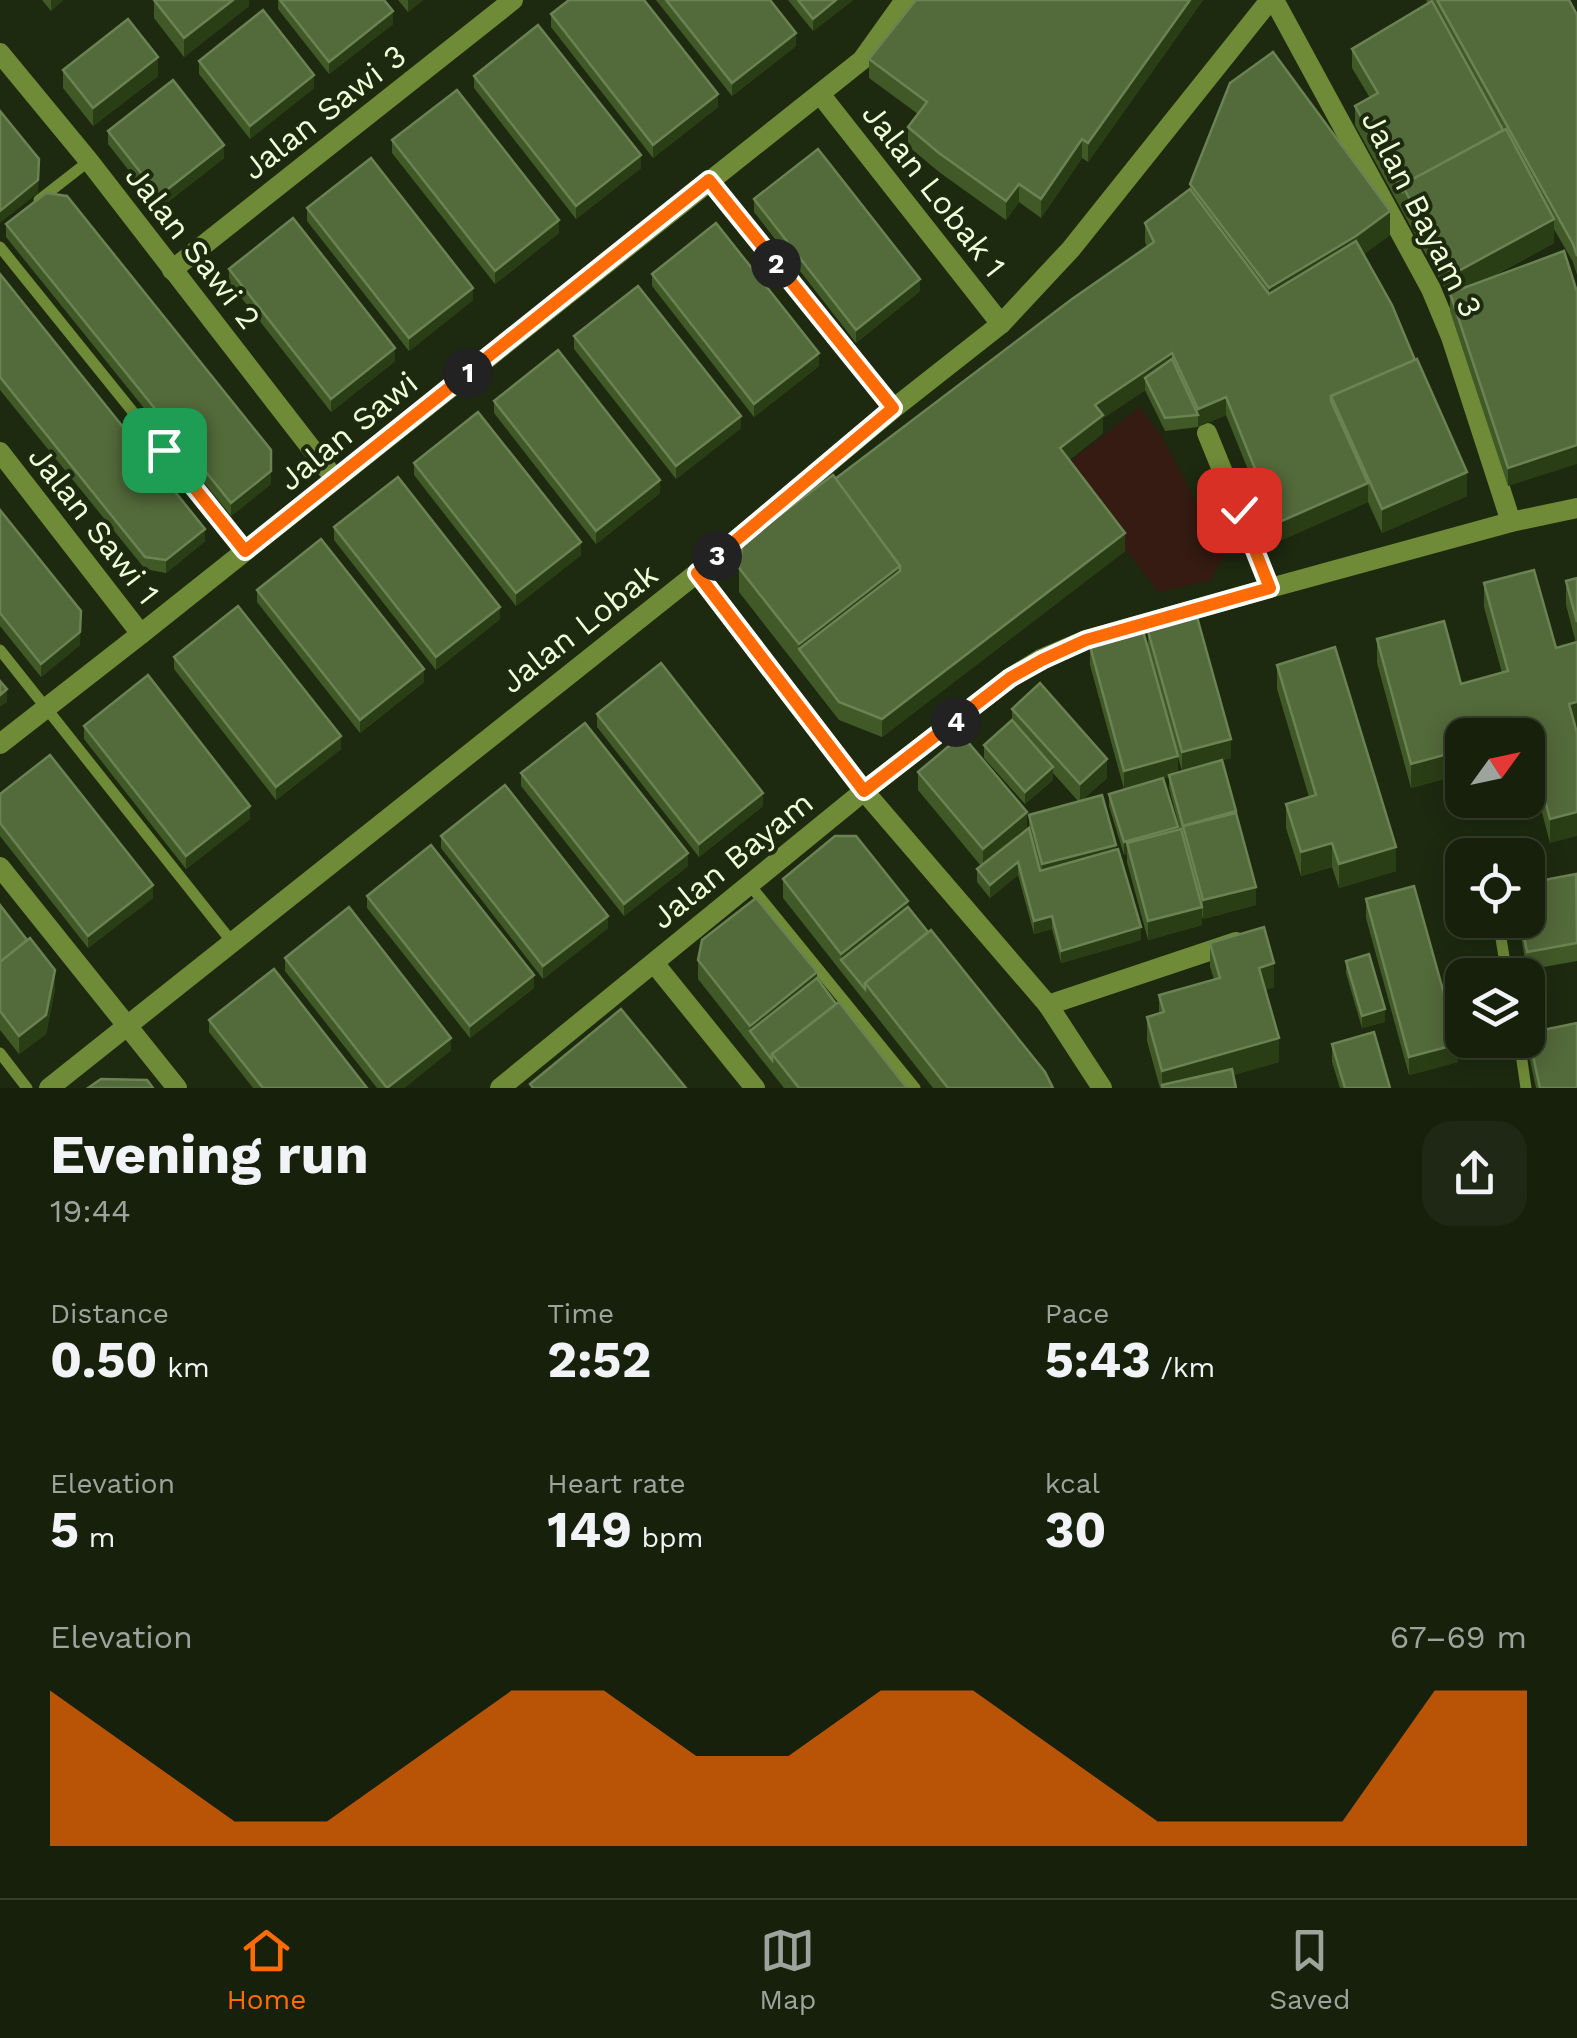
<!DOCTYPE html>
<meta charset="utf-8">
<style>
:root{--surface:#16200b;--page:#1f2814;--text:#f1f3f6;--muted:#9ea39d;--line:#353e2c;--accent:#ff6b05}
body{margin:0;font-family:"Work Sans",sans-serif;background:var(--page);color:var(--text);height:100vh;display:flex;flex-direction:column;font-size:38px;white-space:nowrap}
*{box-sizing:border-box;margin:0}
p{font-size:32px;color:var(--muted)}
.icon{flex:none;width:55px;height:55px;fill:none;stroke:currentColor;stroke-width:2;stroke-linecap:round;stroke-linejoin:round}
.map{position:relative;height:1088px;overflow:hidden}
.panel{display:flex;flex-direction:column;background:var(--surface);flex:1}
.panel>*{flex:none}
.needle{width:65px;rotate:57deg}
.controls{position:absolute;left:1445px;top:718px;display:grid;gap:20px}
.controls a{display:grid;place-items:center;width:100px;height:100px;border-radius:20px;background:var(--surface);box-shadow:0 5px 25px #0003,0 0 0 2px var(--line);font-size:50px}
.pin{position:absolute;display:grid;place-items:center;width:85px;height:85px;color:#fff;margin:-42px;border-radius:20px;box-shadow:0 5px 15px #0006}
.km{position:absolute;width:50px;height:50px;margin:-25px;border-radius:50%;background:#222;color:#fff;font-size:28px;line-height:50px;text-align:center}
.round{display:grid;place-items:center;flex:none;width:105px;height:105px;border-radius:30px;background:var(--page)}
.summary{display:flex;align-items:center;justify-content:space-between;height:170px;padding:0 50px}
h1{font-size:55px;font-weight:700;line-height:75px}
.figures{display:grid;grid-template-columns:repeat(3,1fr);gap:15px;height:170px;padding:10px 50px}
.figures div{display:grid;align-content:center}
.figures b{font-size:50px;font-weight:700}
.figures small{font-size:28px;font-weight:400}
.figures p{font-size:28px}
.chart{height:280px;padding:20px 50px}
.chart p{display:flex;justify-content:space-between}
.chart svg{width:100%;height:180px;margin-top:10px;fill:var(--accent);opacity:.7}
.tab-bar{display:flex;justify-content:space-around;align-items:center;height:140px;border-top:2px solid var(--line);background:var(--surface);font-size:28px;color:var(--muted)}
.tab-bar a{display:grid;justify-items:center;gap:5px}
.tab-bar .selected{color:var(--accent)}
.map>svg:first-child{display:block}
</style>
<div class="map">
<svg width="1577" height="1088" viewBox="0 0 1577 1088">
<rect width="100%" height="100%" fill="#1d2a0f"/>
<!-- green -->
<path fill="#351b12" d="M1140 407 1162 437 1224 556 1210 581 1158 592 1063 467Z"/>
<g fill="none" stroke-linecap="round" stroke-linejoin="round">
<!-- service -->
<g stroke="#6f8b38" stroke-width="11">
<path d="M709 180 893 409"/>
<path d="M39 200 89 161"/>
<path d="M0 247 245 551"/>
<path d="M0 650 232 942"/>
<path d="M749 884 915 1088"/>
<path d="M1498 920 1507 975"/>
<path d="M1519 1040 1526 1088"/>
<path d="M0 1053 27 1088"/>
</g>
<!-- minor -->
<g stroke="#6f8b38" stroke-width="20">
<path d="M1274 0 1431 289 1451 337 1511 522"/>
<path d="M0 53 89 161 335 479"/>
<path d="M820 94 1001 324"/>
<path d="M172 270 513 0"/>
<path d="M1207 433 1270 588"/>
<path d="M0 452 141 634"/>
<path d="M697 573 864 791 1048 1005 1102 1088"/>
<path d="M0 744 141 634 862 60 905 0"/>
<path d="M0 867 177 1088"/>
<path d="M654 963 755 1088"/>
<path d="M1048 1005 1236 942"/>
<path d="M49 1088 697 573 893 409 1001 324 1071 249 1270 0"/>
<path d="M500 1088 864 791 1010 678 1041 659 1086 640 1270 588 1511 522 1577 508"/>
</g>
</g>
<!-- wall -->
<g fill="#405927" fill-rule="evenodd">
<path d="M42 0H63L51 11Z"/>
<path d="M154 0H249V6L184 57 154 18Z"/>
<path d="M278 0H384L393 24 329 74 278 9Z"/>
<path d="M398 0H423L408 12Z"/>
<path d="M656 0H770L796 46 732 96Z"/>
<path d="M788 0H853L813 31Z"/>
<path d="M916 0H1203L1088 162 1082 158 1041 218 1019 202 1006 220 939 172 908 146V127L918 114 869 78V59Z"/>
<path d="M1426 0H1569L1577 15V275L1573 262 1554 229V243L1486 280 1564 251 1508 486 1450 311V298L1355 125V106L1370 98 1352 68V49L1428 4Z"/>
<path d="M551 14 718 107 653 158 551 27Z"/>
<path d="M199 61 314 88 250 139 199 74Z"/>
<path d="M63 70 158 76 93 126 63 88Z"/>
<path d="M474 76 641 168 576 219 474 88Z"/>
<path d="M108 131 224 158 159 209 108 144Z"/>
<path d="M392 140 559 233 495 284 392 153Z"/>
<path d="M1190 184 1390 235 1364 254 1467 496 1382 533 1368 502 1277 542 1226 415 1198 427 1165 431 1145 390 1103 418V433L1069 460 1125 551 882 737 839 720 739 592V568L835 479 1147 247 1145 242V223L1190 189Z"/>
<path d="M754 199 920 291 856 343 754 212Z"/>
<path d="M307 208 473 300 409 351 307 221Z"/>
<path d="M6 224 271 484 231 516 6 237Z"/>
<path d="M229 269 395 361 331 412 229 282Z"/>
<path d="M0 274 205 541 166 573 145 569 0 390Z"/>
<path d="M652 274 819 366 754 417 652 286Z"/>
<path d="M574 336 741 428 676 479 574 349Z"/>
<path d="M494 401 660 493 596 544 494 413Z"/>
<path d="M414 463 581 555 516 606 414 475Z"/>
<path d="M0 510 80 645 41 677 0 626Z"/>
<path d="M334 527 500 619 436 670 334 540Z"/>
<path d="M1577 578V726L1575 727 1550 843 1528 759V735H1462V774L1411 788 1377 663V639L1461 684 1502 673 1484 607V583L1556 648 1576 643 1566 605V581Z"/>
<path d="M257 590 424 682 360 733 257 602Z"/>
<path d="M1148 631 1231 758 1222 760 1256 887V905L1203 919 1202 916V925L1148 940 1127 862V854L1124 855 1109 806V794L1124 789 1090 665V646L1148 649ZM1149 651 1182 771 1178 773ZM1169 777V788L1180 829 1178 830 1163 778Z"/>
<path d="M174 657 341 749 276 800 174 669Z"/>
<path d="M1277 665 1396 871 1339 888 1332 867 1301 876 1286 828V804L1309 797 1277 689Z"/>
<path d="M1012 709 1107 778 1082 800 1116 850 1141 940 1061 963 1052 929 1034 934 1018 875 990 898 977 882V869L981 866 918 790V772L1027 829 1029 828V815L1078 801 1053 773V780L1025 804 984 758V745L1012 721Z"/>
<path d="M597 714 763 806 699 857 597 727Z"/>
<path d="M84 726 250 819 186 869 84 739Z"/>
<path d="M521 773 688 866 624 916 521 786Z"/>
<path d="M0 794 153 898 88 948 0 836Z"/>
<path d="M441 836 608 928 543 979 441 848Z"/>
<path d="M1577 878V961L1527 970 1518 920H1528Z"/>
<path d="M783 879 908 907 1053 1088H933L783 898Z"/>
<path d="M367 896 534 988 470 1038 367 908Z"/>
<path d="M1366 899 1458 1062 1409 1075 1366 918Z"/>
<path d="M0 905 55 989 46 1034 19 1054 0 1030Z"/>
<path d="M1210 943 1274 987 1265 990 1279 1062 1233 1075 1236 1088H1160L1147 1041V1017L1159 1013V995L1214 979 1210 967Z"/>
<path d="M285 958 451 1050 404 1088H377L285 971Z"/>
<path d="M698 960 817 978 907 1088H784L698 979Z"/>
<path d="M1346 961 1385 1022 1362 1028 1346 973Z"/>
<path d="M209 1020 367 1088H253L209 1032Z"/>
<path d="M1528 1033 1577 1088H1536L1528 1051Z"/>
<path d="M1332 1044 1390 1088H1340L1332 1062Z"/>
</g>
<!-- shaded-wall -->
<g fill="#2a3e16">
<path d="M51 0H63L51 11Z"/>
<path d="M233 0H249V6L184 57V38Z"/>
<path d="M408 0H423L408 12Z"/>
<path d="M836 0H853L813 31V19Z"/>
<path d="M1190 0H1203L1088 162V143Z"/>
<path d="M393 11V24L329 74V62Z"/>
<path d="M796 33V46L732 96V83Z"/>
<path d="M158 57V76L93 126V108Z"/>
<path d="M314 75V88L250 139V126Z"/>
<path d="M718 94V107L653 158V145Z"/>
<path d="M1082 139V158L1041 218V199Z"/>
<path d="M224 145V158L159 209V196Z"/>
<path d="M641 155V168L576 219V206Z"/>
<path d="M39 159 38 193 0 223V211Z"/>
<path d="M1019 184V202L1006 220V201Z"/>
<path d="M1390 211V235L1356 260 1269 312V288Z"/>
<path d="M1554 219V243L1452 298 1451 275Z"/>
<path d="M559 220V233L495 284V271Z"/>
<path d="M920 279V291L856 343V330Z"/>
<path d="M473 288V300L409 351V338Z"/>
<path d="M395 348V361L331 412V399Z"/>
<path d="M819 353V366L754 417V404Z"/>
<path d="M1172 353V372L1145 378V390L1103 418V433L1060 467V448L1095 405Z"/>
<path d="M1226 397V415L1198 427V409Z"/>
<path d="M741 416V428L676 479V466Z"/>
<path d="M1577 445V464L1508 486V468Z"/>
<path d="M271 450V484L231 516V503Z"/>
<path d="M1467 472V496L1382 533V509Z"/>
<path d="M660 480V493L596 544V531Z"/>
<path d="M1368 483V502L1277 542V523Z"/>
<path d="M205 529V541L166 573V560Z"/>
<path d="M1125 533V551L882 737V719Z"/>
<path d="M581 542V555L516 606V593Z"/>
<path d="M900 566V590L799 649V644Z"/>
<path d="M500 607V619L436 670V657Z"/>
<path d="M81 611 80 645 41 677V664Z"/>
<path d="M424 669V682L360 733V720Z"/>
<path d="M7 689V702L0 707V695Z"/>
<path d="M1577 702V726L1569 728V704Z"/>
<path d="M341 736V749L276 800V787Z"/>
<path d="M1231 739V758L1182 771V752Z"/>
<path d="M1462 750V774L1411 788V764Z"/>
<path d="M1178 756V775L1124 789V771Z"/>
<path d="M1107 759V778L1080 802V784Z"/>
<path d="M1053 767V780L1025 804V792Z"/>
<path d="M763 793V806L699 857V844Z"/>
<path d="M250 806V819L186 869V856Z"/>
<path d="M1027 812V831L983 868V849Z"/>
<path d="M1577 812V836L1550 843V819Z"/>
<path d="M1178 827V840L1127 843V854L1124 855V842Z"/>
<path d="M1332 843V867L1301 876V852Z"/>
<path d="M1116 845V857L1042 877V864Z"/>
<path d="M1396 847V871L1339 888V864Z"/>
<path d="M688 853V866L624 916V904Z"/>
<path d="M1018 862V875L990 898V885Z"/>
<path d="M153 885V898L88 948V936Z"/>
<path d="M1256 887V905L1203 919V900Z"/>
<path d="M908 901V919L841 960V954Z"/>
<path d="M1202 907V925L1148 940V921Z"/>
<path d="M608 916V928L543 979V966Z"/>
<path d="M1052 916V929L1034 934V921Z"/>
<path d="M1141 927V940L1061 963V951Z"/>
<path d="M1274 963V987L1259 992V968Z"/>
<path d="M55 970V989L46 1034 19 1054V1036Z"/>
<path d="M817 972V991L750 1031V1026Z"/>
<path d="M534 975V988L470 1038V1026Z"/>
<path d="M1385 1009V1022L1362 1028V1016Z"/>
<path d="M451 1038V1050L404 1088H387Z"/>
<path d="M1279 1038V1062L1187 1088 1162 1085V1088V1071Z"/>
<path d="M1458 1044V1062L1409 1075V1057Z"/>
</g>
<!-- building -->
<g fill="#536a3a" stroke="#6b8253" stroke-width="2.5">
<path d="M154 0H233L184 38Z"/>
<path d="M280 0H384L393 11 329 62Z"/>
<path d="M569 0H644L718 94 653 145 551 14Z"/>
<path d="M666 0H770L796 33 732 83Z"/>
<path d="M798 0H836L813 19Z"/>
<path d="M916 0H1190L1088 143 1082 139 1041 199 1019 184 1006 201 939 153 908 127 927 102 869 59Z"/>
<path d="M1437 0H1569L1577 15V256L1573 244Z"/>
<path d="M1432 1 1503 130 1402 185V190L1355 106 1378 93 1352 49Z"/>
<path d="M263 10 314 75 250 126 199 61Z"/>
<path d="M128 19 158 57 93 108 63 70Z"/>
<path d="M538 25 641 155 576 206 474 76Z"/>
<path d="M1273 52 1390 211 1356 236 1269 288 1190 184 1230 83Z"/>
<path d="M173 80 224 145 159 196 108 131Z"/>
<path d="M457 90 559 220 495 271 392 140Z"/>
<path d="M0 111 39 159 38 180 0 211Z"/>
<path d="M1506 129 1554 219 1451 275 1402 185Z"/>
<path d="M818 149 920 279 856 330 754 199Z"/>
<path d="M371 158 473 288 409 338 307 208Z"/>
<path d="M1190 189 1269 294 1356 241 1392 305 1415 360 1331 396V401L1368 483 1277 523 1226 397 1198 409 1172 353 1095 405 1103 415 1060 448 1125 533 882 719 839 702 799 649 900 571V566L835 479 1072 299 1154 242 1145 223Z"/>
<path d="M46 193 67 196 271 450V471L231 503 6 224Z"/>
<path d="M293 218 395 348 331 399 229 269Z"/>
<path d="M716 223 819 353 754 404 652 274Z"/>
<path d="M1564 251 1577 292V445L1508 468 1450 293Z"/>
<path d="M0 274 205 529 166 560 145 557 0 377Z"/>
<path d="M638 286 741 416 676 466 574 336Z"/>
<path d="M558 350 660 480 596 531 494 401Z"/>
<path d="M1172 359 1198 415 1165 418 1145 378Z"/>
<path d="M1417 359 1467 472 1382 509 1331 396Z"/>
<path d="M478 412 581 542 516 593 414 463Z"/>
<path d="M833 475 900 566 799 644 739 568 743 543Z"/>
<path d="M398 477 500 607 436 657 334 527Z"/>
<path d="M0 510 81 611 80 632 41 664 0 613Z"/>
<path d="M321 539 424 669 360 720 257 590Z"/>
<path d="M1534 570 1556 648 1577 642V702L1569 704 1577 733V812L1550 819 1527 733 1519 735H1462V750L1411 764 1377 639 1444 621 1461 684 1508 671 1484 583Z"/>
<path d="M1577 578V622L1566 581Z"/>
<path d="M238 606 341 736 276 787 174 657Z"/>
<path d="M1197 617 1231 739 1182 752 1148 631Z"/>
<path d="M1143 631 1178 756 1124 771 1090 646Z"/>
<path d="M1335 647 1396 847 1339 864 1332 843 1301 852 1286 804 1316 795 1277 665Z"/>
<path d="M661 663 763 793 699 844 597 714Z"/>
<path d="M148 675 250 806 186 856 84 726Z"/>
<path d="M0 681 7 689 0 695Z"/>
<path d="M1040 683 1107 759 1080 784 1012 709Z"/>
<path d="M1012 720 1053 767 1025 792 984 745Z"/>
<path d="M585 723 688 853 624 904 521 773Z"/>
<path d="M962 735 1027 812 983 849 918 772Z"/>
<path d="M50 755 153 885 88 936 0 823V794Z"/>
<path d="M1222 760 1236 811 1183 826 1169 775Z"/>
<path d="M1163 778 1178 827 1124 842 1109 794Z"/>
<path d="M505 785 608 916 543 966 441 836Z"/>
<path d="M1102 795 1116 845 1042 864 1029 815Z"/>
<path d="M1236 813 1256 887 1203 900 1183 826Z"/>
<path d="M1029 828 1040 871 1118 849 1141 927 1061 951 1052 916 1034 921 1018 862 990 885 977 869Z"/>
<path d="M1181 829 1202 907 1148 921 1127 843Z"/>
<path d="M835 836H856L908 901 841 954 783 879Z"/>
<path d="M431 845 534 975 470 1026 367 896Z"/>
<path d="M1576 874 1577 943 1527 952 1521 920H1528V883Z"/>
<path d="M1414 886 1458 1044 1409 1057 1366 899Z"/>
<path d="M756 898 817 972 750 1026 698 960 702 940Z"/>
<path d="M0 905 27 940 0 962Z"/>
<path d="M349 907 451 1038 387 1088 285 958Z"/>
<path d="M908 907 928 932 865 983V989L841 960Z"/>
<path d="M1264 927 1274 963 1259 968 1279 1038 1162 1071 1147 1017 1164 1012 1159 995 1220 978 1210 943Z"/>
<path d="M931 930 1045 1072 1053 1088H948L865 983Z"/>
<path d="M30 938 55 970 46 1015 19 1036 0 1011V962Z"/>
<path d="M1369 954 1385 1009 1362 1016 1346 961Z"/>
<path d="M274 969 367 1088H263L209 1020Z"/>
<path d="M817 978 836 1004 772 1054V1060L750 1031Z"/>
<path d="M839 1002 907 1088H799L772 1054Z"/>
<path d="M621 1009 686 1088H533L530 1084Z"/>
<path d="M1577 1023V1088H1540L1528 1033Z"/>
<path d="M1374 1032 1390 1088H1345L1332 1044Z"/>
<path d="M1232 1069 1236 1088H1163L1162 1085Z"/>
<path d="M101 1079 147 1080 153 1088H88Z"/>
</g>
<g fill="none" stroke-linecap="round" stroke-linejoin="round">
<defs>
<path id="route" d="M164 450 245 551 709 180 893 408 697 573 864 791 1010 678 1042 660 1086 640 1270 588 1239 510"/>
</defs>
<!-- route casing -->
<use href="#route" stroke="#fff" stroke-width="20"/>
<!-- route -->
<use href="#route" stroke="#ff6b05" stroke-width="12"/>
</g>
<g text-anchor="middle" dominant-baseline="central" stroke-width="8" stroke-linejoin="round" paint-order="stroke">
<!-- street labels -->
<g font-size="32" fill="#efffd9" stroke="#1d2a0f">
<text transform="translate(324 112) rotate(-38)">Jalan Sawi 3</text>
<text transform="translate(934 190) rotate(52)">Jalan Lobak 1</text>
<text transform="translate(1422 214) rotate(63)">Jalan Bayam 3</text>
<text transform="translate(193 247) rotate(52)">Jalan Sawi 2</text>
<text transform="translate(348 431) rotate(-39)">Jalan Sawi</text>
<text transform="translate(94 525) rotate(52)">Jalan Sawi 1</text>
<text transform="translate(579 628) rotate(-38)">Jalan Lobak</text>
<text transform="translate(732 860) rotate(-39)">Jalan Bayam</text>
</g>
</g>
</svg>
<div class="controls">
<a><svg class="needle" viewBox="-14 -14 28 28"><path d="M0-13l5 13h-10z" fill="#e53935"/><path d="M0 13l5-13h-10z" fill="#9ea39d"/></svg></a>
<a><svg class="icon" aria-label="locate" viewBox="0 0 24 24"><circle cx="12" cy="12" r="6"/><path d="M12 2v4M12 18v4M2 12h4M18 12h4"/></svg></a>
<a><svg class="icon" aria-label="layers" viewBox="0 0 24 24"><path d="M12 4l9 5-9 5-9-5zM3 14l9 5 9-5"/></svg></a>
</div>
<div class="pin" style="left:164px;top:450px;background:#1e9e55"><svg class="icon" aria-label="arrive" viewBox="0 0 24 24"><path d="M6 21V4h12l-3 4 3 4H6"/></svg></div>
<div class="pin" style="left:1239px;top:510px;background:#d93025"><svg class="icon" aria-label="check" viewBox="0 0 24 24"><path d="M5 12l5 5 9-10"/></svg></div>
<b class="km" style="left:468px;top:373px">1</b>
<b class="km" style="left:776px;top:264px">2</b>
<b class="km" style="left:717px;top:556px">3</b>
<b class="km" style="left:956px;top:722px">4</b>
</div>
<section class="panel">
<div class="summary"><div><h1>Evening run</h1><p>19:44</p></div><a class="round"><svg class="icon" aria-label="share" viewBox="0 0 24 24"><path d="M12 15V3M7 8l5-5 5 5M5 13v7h14v-7"/></svg></a></div>
<div class="figures">
<div><p>Distance</p><b>0.50<small> km</small></b></div>
<div><p>Time</p><b>2:52</b></div>
<div><p>Pace</p><b>5:43<small> /km</small></b></div>
</div>
<div class="figures">
<div><p>Elevation</p><b>5<small> m</small></b></div>
<div><p>Heart rate</p><b>149<small> bpm</small></b></div>
<div><p>kcal</p><b>30</b></div>
</div>
<div class="chart"><p><span>Elevation</span>67–69 m</p>
<svg viewBox="0 0 160 44" preserveAspectRatio="none"><path d="M0 44V6L10 22L20 38L30 38L40 22L50 6L60 6L70 22L80 22L90 6L100 6L110 22L120 38L130 38L140 38L150 6L160 6V44z"/></svg>
</div>
</section>
<nav class="tab-bar">
<a class="selected"><svg class="icon" aria-label="home" viewBox="0 0 24 24"><path d="M3 11l9-7 9 7M6 9v11h12V9"/></svg>Home</a>
<a><svg class="icon" aria-label="map" viewBox="0 0 24 24"><path d="M3 6l6-2 6 2 6-2v14l-6 2-6-2-6 2zM9 4v14M15 6v14"/></svg>Map</a>
<a><svg class="icon" aria-label="saved" viewBox="0 0 24 24"><path d="M7 4h10v16l-5-4-5 4z"/></svg>Saved</a>
</nav>
